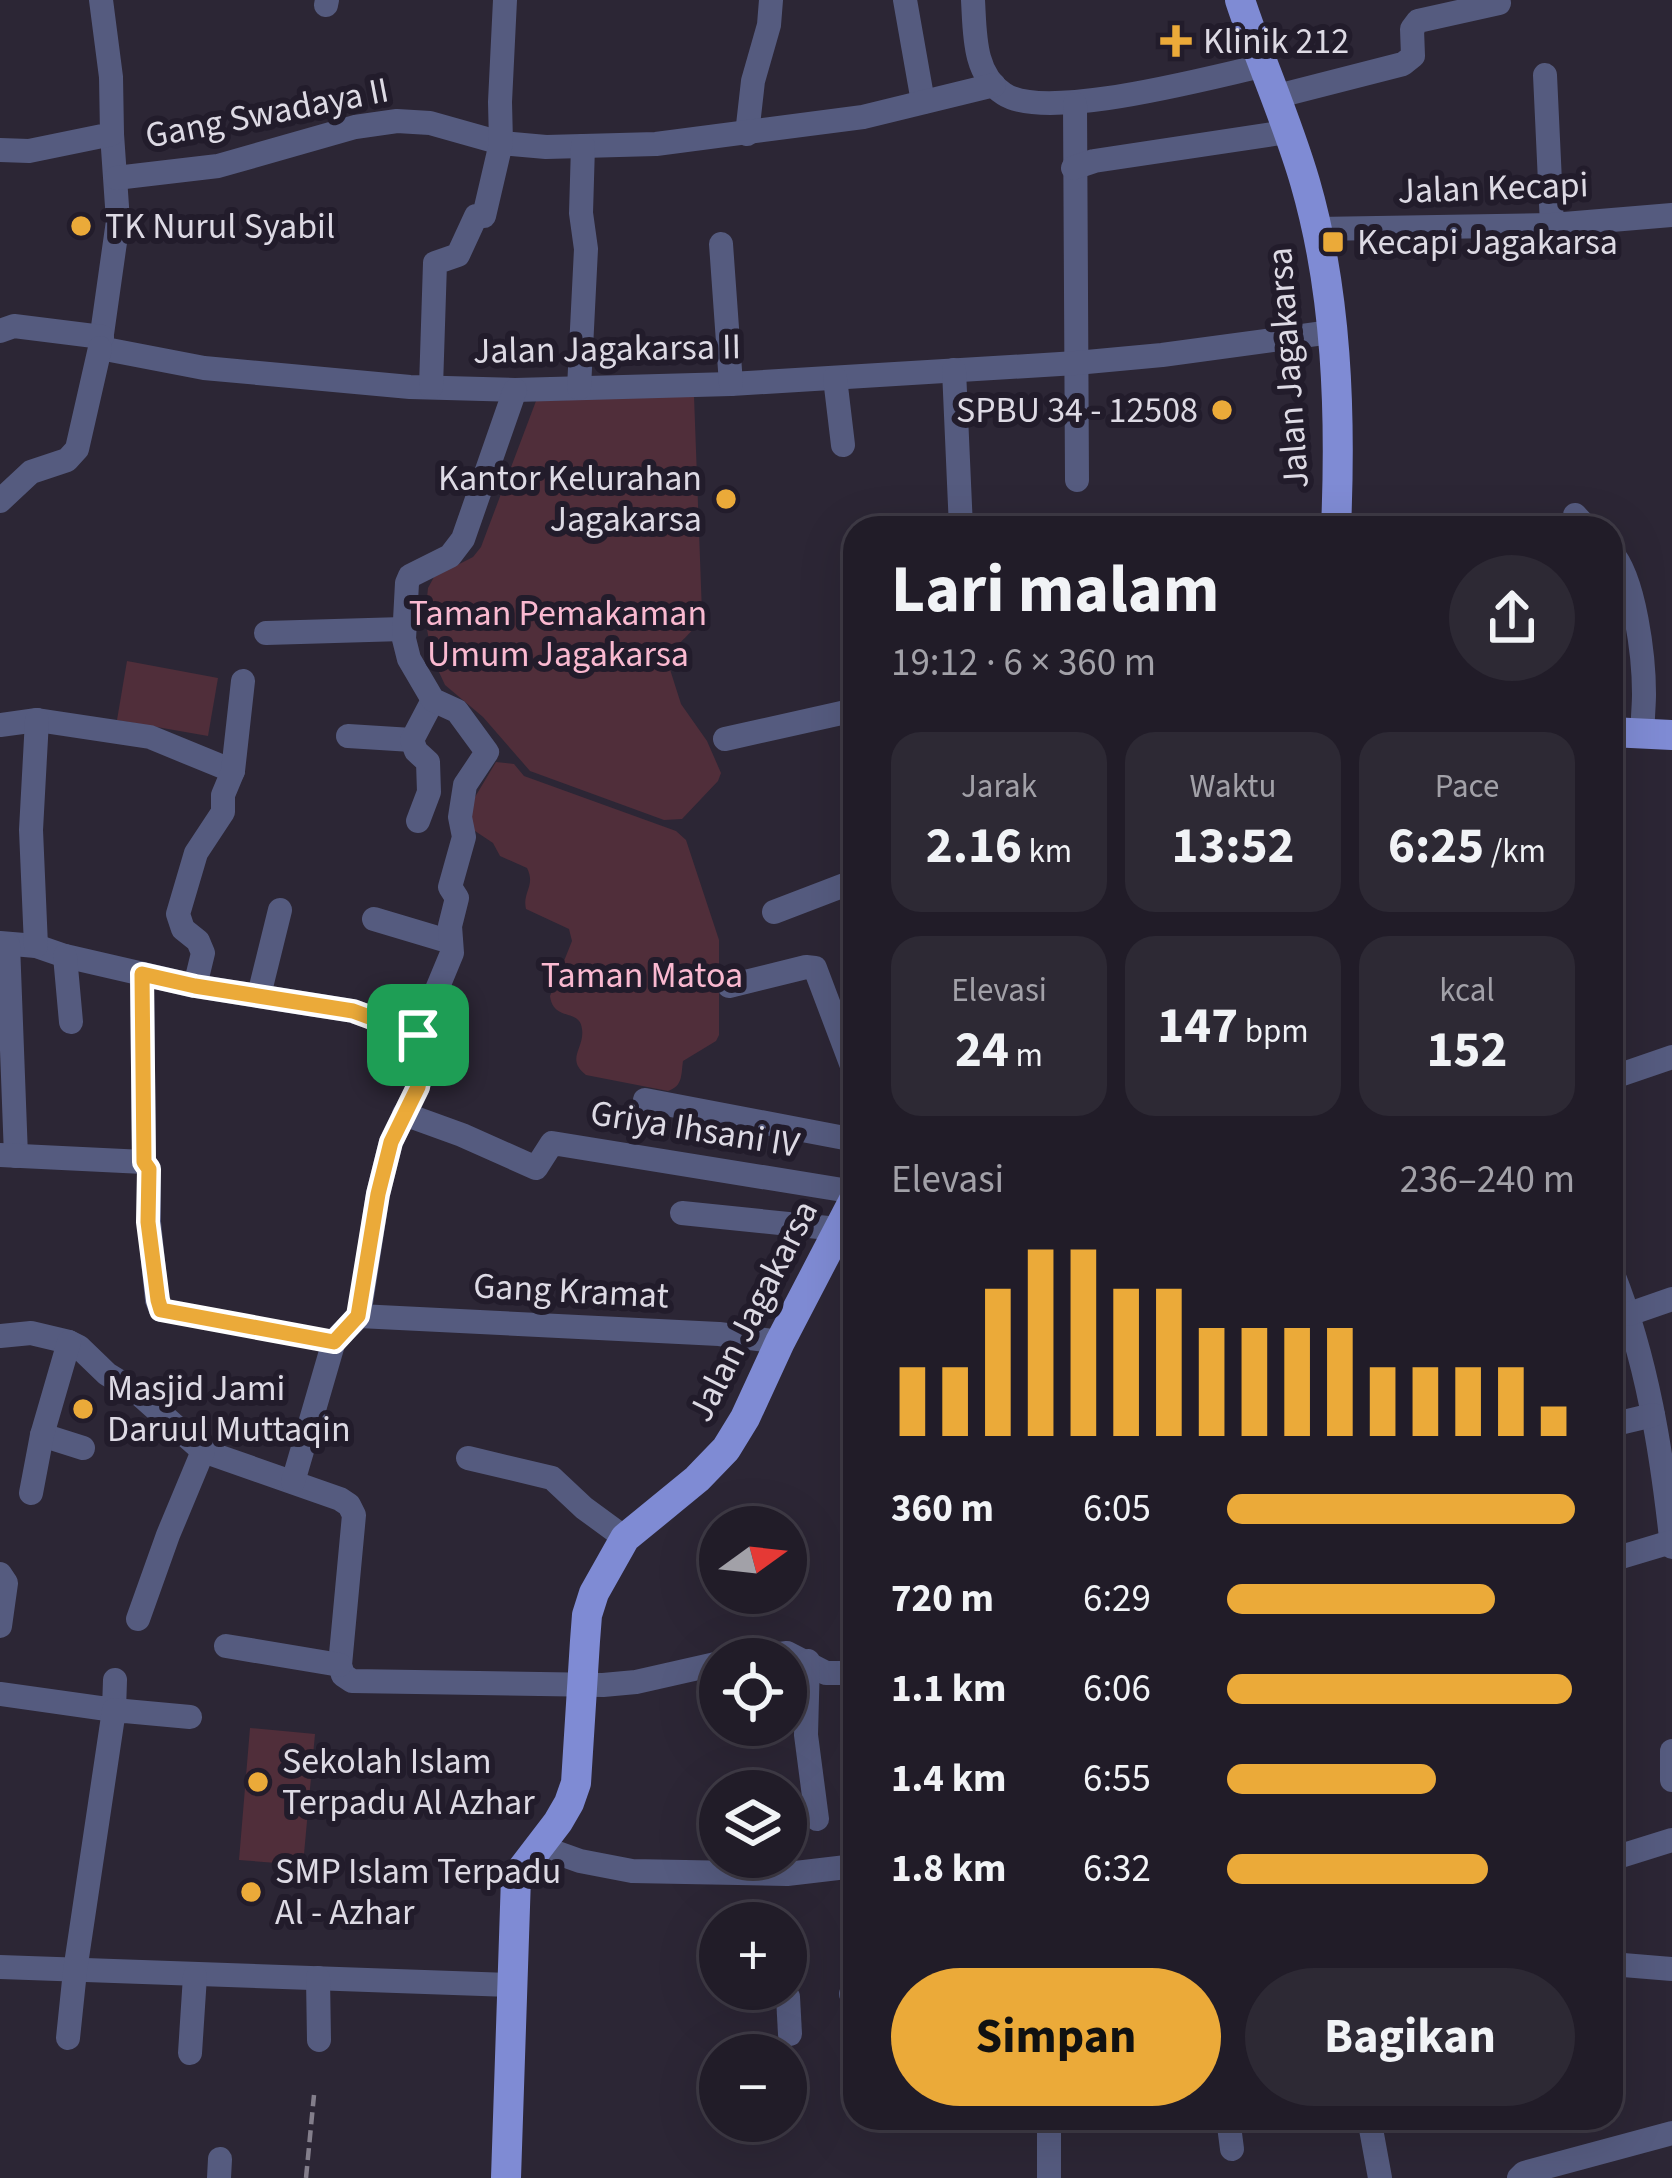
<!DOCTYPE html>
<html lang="id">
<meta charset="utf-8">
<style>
:root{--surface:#211c28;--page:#2d2934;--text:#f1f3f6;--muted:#a2a1a8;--line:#3e3a45;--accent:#ebaa39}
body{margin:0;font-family:"Source Sans 3",sans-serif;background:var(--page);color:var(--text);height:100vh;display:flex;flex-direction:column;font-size:45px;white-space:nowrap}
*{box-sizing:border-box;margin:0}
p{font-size:39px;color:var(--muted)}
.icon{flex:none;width:66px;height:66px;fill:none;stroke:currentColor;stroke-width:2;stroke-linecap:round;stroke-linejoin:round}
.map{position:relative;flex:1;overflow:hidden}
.details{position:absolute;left:843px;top:516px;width:780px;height:1614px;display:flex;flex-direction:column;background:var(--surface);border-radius:36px;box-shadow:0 12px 48px #0002,0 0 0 3px var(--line)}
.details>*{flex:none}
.needle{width:78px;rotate:75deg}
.tools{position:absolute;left:699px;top:1506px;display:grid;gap:24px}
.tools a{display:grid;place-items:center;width:108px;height:108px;border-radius:50%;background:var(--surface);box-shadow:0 12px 48px #0002,0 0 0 3px var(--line);font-size:60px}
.pin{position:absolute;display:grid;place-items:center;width:102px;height:102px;color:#fff;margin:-51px;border-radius:24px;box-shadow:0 6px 18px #0006}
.round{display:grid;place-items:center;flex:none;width:126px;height:126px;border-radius:63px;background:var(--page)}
.headline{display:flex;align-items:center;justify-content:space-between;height:204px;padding:0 48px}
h1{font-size:66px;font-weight:700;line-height:90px}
.stats{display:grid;grid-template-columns:repeat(3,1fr);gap:18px;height:204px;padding:12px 48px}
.stats div{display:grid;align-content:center;border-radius:30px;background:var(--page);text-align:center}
.stats b{font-size:51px;font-weight:700}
.stats small{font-size:33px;font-weight:400}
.stats p{font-size:33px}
.chart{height:336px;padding:24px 48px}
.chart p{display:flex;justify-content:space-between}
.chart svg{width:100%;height:216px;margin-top:12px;stroke:var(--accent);stroke-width:6}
.cta{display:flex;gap:24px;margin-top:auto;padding:24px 48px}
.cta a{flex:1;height:138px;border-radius:72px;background:var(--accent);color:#111;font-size:48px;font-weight:700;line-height:138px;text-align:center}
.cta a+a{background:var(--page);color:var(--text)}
ul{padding:0 48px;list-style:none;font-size:39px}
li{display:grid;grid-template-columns:192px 144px 1fr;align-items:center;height:90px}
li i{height:30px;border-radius:15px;background:var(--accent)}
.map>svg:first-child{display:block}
</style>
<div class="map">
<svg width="1672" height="2178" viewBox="0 0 1672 2178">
<rect width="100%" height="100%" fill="#2c2635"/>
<!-- green -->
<g fill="#502e3a">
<path d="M694 396 702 613C696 633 676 642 667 660L681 704 707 741 721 773 718 781 682 819 664 820 530 771 483 717 445 685 432 657 425 618 428 588 434 577 473 557 481 547 536 401Z"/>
<path d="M127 661 218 678 208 736 117 720Z"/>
<path d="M496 762 514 764 524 776 676 831 686 840 719 940V1035L716 1041 683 1061C681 1075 683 1086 668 1091L586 1075C565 1059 585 1048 582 1029 580 1008 553 1022 550 996L572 941 569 929 526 909C522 892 536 886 527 868L500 856 493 843 466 825 472 802Z"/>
<path d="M250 1728 315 1734 303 1865 239 1860Z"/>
</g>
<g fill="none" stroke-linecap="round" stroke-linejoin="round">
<!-- path -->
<g stroke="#837e8b" stroke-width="4.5" stroke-dasharray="12 6" stroke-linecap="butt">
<path d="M181 1313 311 1337"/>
<path d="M306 2178 314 2095"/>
</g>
<!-- minor -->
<g stroke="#555b7f" stroke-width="24">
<path d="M905 0 923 102"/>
<path d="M973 0C975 33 973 74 1004 94 1046 122 1211 77 1262 66"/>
<path d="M326 5 327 0"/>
<path d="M1545 75 1552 225"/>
<path d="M1274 97 1403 64 1413 56 1412 29 1418 21 1499 3"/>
<path d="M1075 104 1077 480"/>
<path d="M112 134 118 221 100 348 204 368 410 387 515 390 731 384 1076 363 1162 355 1331 332"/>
<path d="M747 134 753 81 769 25 771 0"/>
<path d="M0 150 29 151 112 134 111 77 101 0"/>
<path d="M1073 168 1094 161 1287 132"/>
<path d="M116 178 218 166 355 127 397 121 430 123 501 143 546 147 656 144 863 117 994 85"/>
<path d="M1317 229 1552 225 1672 215"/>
<path d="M721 244 731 384"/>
<path d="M0 331 14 326 102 337"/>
<path d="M954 370 961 528"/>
<path d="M835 378 843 445"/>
<path d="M431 387 435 263 458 255 476 216H484L501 143 500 102 505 0"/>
<path d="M579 388 586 249 581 213 583 146"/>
<path d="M0 501 31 472 67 460 77 449 100 348"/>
<path d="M1575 515 1587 528"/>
<path d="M1176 528V525"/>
<path d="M1611 552C1635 578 1644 658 1644 694 1644 708 1642 720 1643 734"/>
<path d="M266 633 403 629"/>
<path d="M0 725 37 720 150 737 233 771"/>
<path d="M348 736 412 740"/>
<path d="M725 739 855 710"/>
<path d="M418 821 429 792 428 762 416 751 412 740 433 700"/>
<path d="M774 912 855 881"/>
<path d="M374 919 451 942"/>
<path d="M0 943 36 946 65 956 195 986 353 1011 418 1035"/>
<path d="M8 944 16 1156"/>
<path d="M36 946 31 830 37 720"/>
<path d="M65 956 71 1022"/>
<path d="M142 974 144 1162"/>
<path d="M195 986 203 953 198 941 183 929 178 914 196 853 223 812V795L233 771 243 681"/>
<path d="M729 986 806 967 815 968 855 1074"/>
<path d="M259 995 280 910"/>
<path d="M418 1035 452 953 450 926 457 898 450 887 464 837 460 817 465 785 487 752 457 711 433 700 409 659 404 639 407 583 410 576 450 556 463 539 515 390"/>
<path d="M1611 1078 1672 1057"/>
<path d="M645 1100 855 1140"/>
<path d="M404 1114 462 1135 536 1168 552 1143 855 1192"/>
<path d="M0 1155 144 1162 149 1169V1222L157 1300 161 1310"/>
<path d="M682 1213 838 1229"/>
<path d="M1611 1269C1647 1357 1662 1453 1672 1547"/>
<path d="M1629 1314 1672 1299"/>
<path d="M359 1316 719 1334 780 1342"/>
<path d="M0 1336 31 1333 69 1342 79 1347 107 1374 138 1393 203 1451 340 1499 349 1505 354 1515 340 1665 343 1675 352 1681 603 1685 636 1682 720 1663"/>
<path d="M1611 1425 1653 1415"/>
<path d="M42 1435 83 1448"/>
<path d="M468 1458 552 1478 584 1508 625 1538"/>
<path d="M293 1482 334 1341 359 1316 378 1194 391 1142 418 1087 421 1072 422 1055 418 1035"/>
<path d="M31 1493 42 1435 69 1342"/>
<path d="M1611 1560 1671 1542"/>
<path d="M0 1574 6 1583 0 1626"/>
<path d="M138 1619 168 1535 203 1451"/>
<path d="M226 1646 340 1665"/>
<path d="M741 1659 787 1653 826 1673H855"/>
<path d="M808 1661 806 1735 817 1819"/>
<path d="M0 1694 114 1710 115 1680"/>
<path d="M1672 1751V1780"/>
<path d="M538 1846 580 1861 632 1871 787 1874 855 1866"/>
<path d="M1611 1859 1672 1840"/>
<path d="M1611 1964 1672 1969"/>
<path d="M0 1967 511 1985"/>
<path d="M318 1978 319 2040"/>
<path d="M851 1994 855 1993"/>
<path d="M788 1997 790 2034"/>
<path d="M68 2038 75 1971 114 1710 190 1717"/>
<path d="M190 2053 195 1976"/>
<path d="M1228 2118 1232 2149"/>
<path d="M1369 2118 1380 2178"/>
<path d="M219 2178 220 2159"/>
<path d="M1049 2178V2123"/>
<path d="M1519 2178 1524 2173 1672 2133"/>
</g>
<!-- major -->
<g stroke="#7f8bd4" stroke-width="30">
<path d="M1240 0C1260 61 1287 120 1305 182 1337 292 1341 414 1336 528"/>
<path d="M1611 732 1672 735"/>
<path d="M506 2178 516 1877 558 1822 569 1803 576 1783 585 1641 587 1615 594 1593 625 1538 697 1479 726 1449 745 1418 780 1342 855 1198"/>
</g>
</g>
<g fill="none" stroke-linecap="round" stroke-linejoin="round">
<defs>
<path id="route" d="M142 974 195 986 353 1011 418 1035 422 1055 421 1072 418 1087 391 1142 378 1194 358 1316 334 1342 161 1310 158 1300 148 1222 149 1169 144 1162Z"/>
</defs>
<!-- route casing -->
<use href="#route" stroke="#fff" stroke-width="24"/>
<!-- route -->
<use href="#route" stroke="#ebaa39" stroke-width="15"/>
</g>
<!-- markers -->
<g fill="#ebaa39" stroke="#221c2b" stroke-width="4.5">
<path d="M1170 23h12v12h12v12h-12v12h-12v-12h-12v-12h12z"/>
<circle cx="81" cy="226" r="12"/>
<rect x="1321" y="230" width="24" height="24" rx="6"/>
<circle cx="1222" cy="410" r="12"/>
<circle cx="726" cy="499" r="12"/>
<circle cx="83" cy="1409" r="12"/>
<circle cx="258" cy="1782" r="12"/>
<circle cx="251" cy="1892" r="12"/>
</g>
<g text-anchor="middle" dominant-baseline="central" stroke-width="12" stroke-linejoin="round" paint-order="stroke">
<!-- poi labels -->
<g font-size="36" fill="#dddae4" stroke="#221c2b" text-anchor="start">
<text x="1203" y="41">Klinik 212</text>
<text x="105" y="226">TK Nurul Syabil</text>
<text x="1357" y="242">Kecapi Jagakarsa</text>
<text x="1198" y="410" text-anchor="end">SPBU 34 - 12508</text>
<text x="702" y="478" text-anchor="end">Kantor Kelurahan<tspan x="702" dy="41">Jagakarsa</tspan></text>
<text x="107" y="1388">Masjid Jami<tspan x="107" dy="41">Daruul Muttaqin</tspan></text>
<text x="282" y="1761">Sekolah Islam<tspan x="282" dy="41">Terpadu Al Azhar</tspan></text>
<text x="275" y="1871">SMP Islam Terpadu<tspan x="275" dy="41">Al - Azhar</tspan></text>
</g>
<!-- street labels -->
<g font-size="36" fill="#dddae4" stroke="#221c2b">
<text transform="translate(267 113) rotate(-11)">Gang Swadaya II</text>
<text transform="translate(1493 188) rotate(-2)">Jalan Kecapi</text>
<text transform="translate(607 349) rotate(-1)">Jalan Jagakarsa II</text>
<text transform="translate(1288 368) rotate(-94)">Jalan Jagakarsa</text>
<text transform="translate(695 1129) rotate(9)">Griya Ihsani IV</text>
<text transform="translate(571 1291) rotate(3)">Gang Kramat</text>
<text transform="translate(753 1311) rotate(-63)">Jalan Jagakarsa</text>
</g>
<!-- park labels -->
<g font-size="36" fill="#fab9d0" stroke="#221c2b">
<text x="558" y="613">Taman Pemakaman<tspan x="558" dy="41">Umum Jagakarsa</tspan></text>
<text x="642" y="975">Taman Matoa</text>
</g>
</g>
</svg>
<div class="tools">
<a><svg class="needle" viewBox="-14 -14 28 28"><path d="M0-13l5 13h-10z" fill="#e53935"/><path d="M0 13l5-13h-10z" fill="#a2a1a8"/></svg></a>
<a><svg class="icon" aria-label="locate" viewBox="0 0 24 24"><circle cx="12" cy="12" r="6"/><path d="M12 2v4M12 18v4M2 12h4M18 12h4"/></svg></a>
<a><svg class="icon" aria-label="layers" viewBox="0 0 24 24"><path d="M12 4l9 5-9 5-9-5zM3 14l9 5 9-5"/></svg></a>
<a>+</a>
<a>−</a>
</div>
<div class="pin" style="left:418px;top:1035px;background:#1e9e55"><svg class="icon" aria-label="arrive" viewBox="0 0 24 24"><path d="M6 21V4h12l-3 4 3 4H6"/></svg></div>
<section class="details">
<div class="headline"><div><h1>Lari malam</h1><p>19:12 · 6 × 360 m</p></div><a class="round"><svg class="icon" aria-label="share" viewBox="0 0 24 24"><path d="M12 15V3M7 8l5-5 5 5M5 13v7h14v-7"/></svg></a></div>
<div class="stats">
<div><p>Jarak</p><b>2.16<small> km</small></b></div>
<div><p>Waktu</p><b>13:52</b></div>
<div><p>Pace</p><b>6:25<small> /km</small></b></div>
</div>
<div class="stats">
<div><p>Elevasi</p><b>24<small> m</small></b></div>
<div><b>147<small> bpm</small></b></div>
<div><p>kcal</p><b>152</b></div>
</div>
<div class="chart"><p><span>Elevasi</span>236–240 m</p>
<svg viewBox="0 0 160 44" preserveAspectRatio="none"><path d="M5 44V30M15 44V30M25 44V14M35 44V6M45 44V6M55 44V14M65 44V14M75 44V22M85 44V22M95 44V22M105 44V22M115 44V30M125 44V30M135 44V30M145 44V30M155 44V38"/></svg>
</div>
<ul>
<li><b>360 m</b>6:05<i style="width:100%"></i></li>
<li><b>720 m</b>6:29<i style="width:77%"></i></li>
<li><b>1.1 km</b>6:06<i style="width:99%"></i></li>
<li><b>1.4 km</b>6:55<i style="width:60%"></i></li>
<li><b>1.8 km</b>6:32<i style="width:75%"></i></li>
</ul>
<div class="cta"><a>Simpan</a><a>Bagikan</a></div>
</section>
</div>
